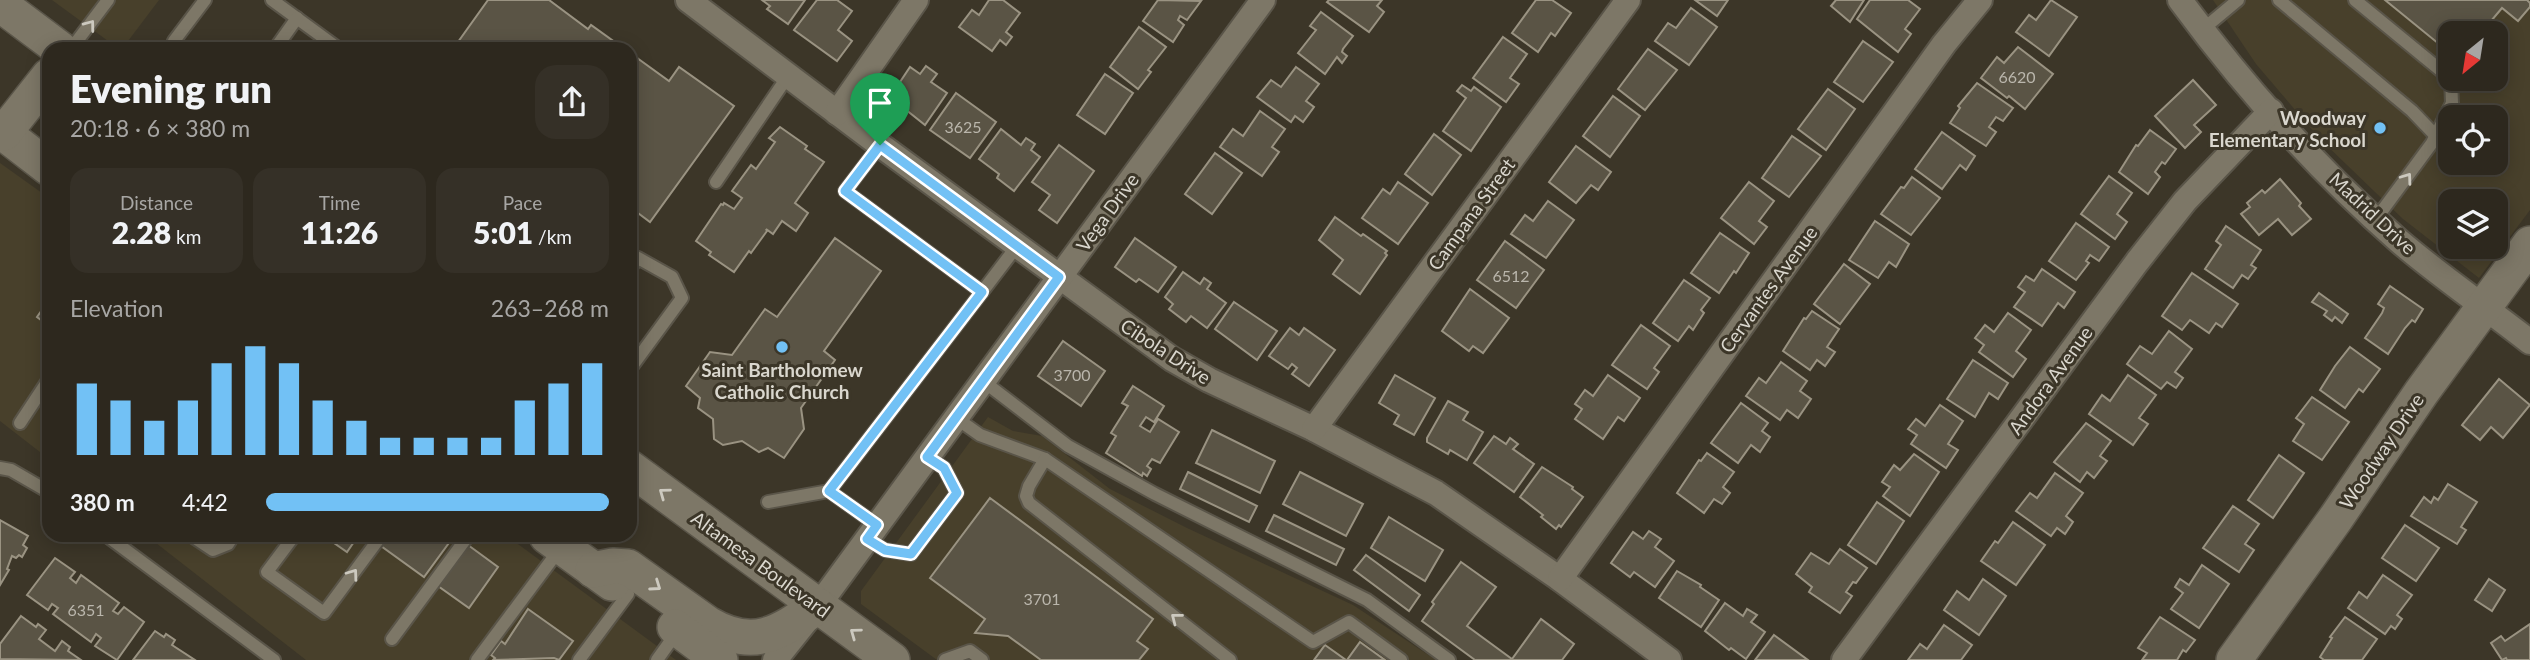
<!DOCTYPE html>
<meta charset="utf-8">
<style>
:root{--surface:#2d281e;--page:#353027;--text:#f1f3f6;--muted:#a7a6a4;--line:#48443c;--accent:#72c1f5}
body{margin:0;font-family:Lato,sans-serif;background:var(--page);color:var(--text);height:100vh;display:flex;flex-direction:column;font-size:26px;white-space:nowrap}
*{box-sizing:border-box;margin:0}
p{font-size:23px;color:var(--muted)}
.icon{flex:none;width:38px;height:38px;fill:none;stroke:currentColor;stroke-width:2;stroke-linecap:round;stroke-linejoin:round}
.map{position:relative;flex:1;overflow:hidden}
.details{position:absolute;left:42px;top:42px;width:595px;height:500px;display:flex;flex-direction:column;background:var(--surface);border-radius:21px;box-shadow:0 4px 18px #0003,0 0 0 2px var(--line)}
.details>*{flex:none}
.needle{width:46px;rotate:210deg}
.buttons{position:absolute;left:2438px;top:21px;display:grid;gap:14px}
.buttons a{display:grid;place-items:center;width:70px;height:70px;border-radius:14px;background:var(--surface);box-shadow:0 4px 18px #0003,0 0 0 2px var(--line);font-size:35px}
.pin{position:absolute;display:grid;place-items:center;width:60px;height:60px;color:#fff;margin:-72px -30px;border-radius:50% 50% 50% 0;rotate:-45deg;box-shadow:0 0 7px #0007}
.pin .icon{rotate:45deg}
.round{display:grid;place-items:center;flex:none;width:74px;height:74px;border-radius:21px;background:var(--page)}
.headline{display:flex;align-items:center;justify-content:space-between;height:119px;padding:0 28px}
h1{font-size:38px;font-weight:800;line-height:52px}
.figures{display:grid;grid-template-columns:repeat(3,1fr);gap:10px;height:119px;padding:7px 28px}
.figures div{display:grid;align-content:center;border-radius:18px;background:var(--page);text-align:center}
.figures b{font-size:30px;font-weight:800}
.figures small{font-size:19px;font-weight:400}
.figures p{font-size:19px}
.chart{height:196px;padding:14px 28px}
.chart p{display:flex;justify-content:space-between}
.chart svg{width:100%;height:126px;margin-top:7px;stroke:var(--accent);stroke-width:6}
ul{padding:0 28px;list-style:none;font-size:23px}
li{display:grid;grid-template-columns:112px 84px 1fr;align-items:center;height:52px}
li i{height:18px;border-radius:9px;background:var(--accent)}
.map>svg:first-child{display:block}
</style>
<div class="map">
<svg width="2530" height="660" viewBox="0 0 2530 660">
<rect width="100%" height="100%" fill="#3c3628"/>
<!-- built -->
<g fill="#48402b" fill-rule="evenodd">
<path d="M52 0H159L122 49H119Z"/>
<path d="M2213 0H2530V210L2479 278 2403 219 2320 139 2256 64ZM2450 33H2496V79H2450ZM2450 117H2496V163H2450ZM2450 201H2496V247H2450Z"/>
<path d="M0 163 49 198V459L0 421Z"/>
<path d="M988 417 1013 431 1042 436 1110 489 1187 528 1353 605 1436 660H937L861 604V591Z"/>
<path d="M147 536H507L676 660H306Z"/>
</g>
<!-- building -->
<g fill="#5a5445" stroke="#9a9382" stroke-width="2">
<path d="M488 0H549L588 29 591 25 616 43 615 46 619 49H453Z"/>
<path d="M762 0H805L788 24 767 9 770 6Z"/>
<path d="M817 0H837L852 11 838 30 852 41 837 61 794 30Z"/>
<path d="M989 0H1003L1020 13 1006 32 1012 37 1006 45 1000 40 992 51 959 27 972 10 979 15Z"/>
<path d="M1158 0 1201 1 1187 20 1180 16 1178 20 1184 25 1173 42 1143 21Z"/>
<path d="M1329 0H1382L1377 6 1384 12 1369 32 1327 2Z"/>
<path d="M1536 0H1552L1571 13 1555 36 1551 33 1538 52 1512 33Z"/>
<path d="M1695 0H1728L1717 16Z"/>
<path d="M1836 0H1864L1850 22 1831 6Z"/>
<path d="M1870 0H1908L1920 9 1905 29 1911 34 1898 52 1857 19Z"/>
<path d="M2051 0 2077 17 2049 56 2016 32 2029 15 2036 20Z"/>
<path d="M2385 0H2527L2530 3V7L2518 21 2502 8 2481 33H2450V53Z"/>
<path d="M1691 8 1717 27 1689 65 1655 41 1668 23 1676 28Z"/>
<path d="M1321 12 1353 36 1343 49 1342 52 1347 56 1342 63 1337 57 1325 74 1298 53 1316 30 1310 26Z"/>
<path d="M1139 27 1166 47 1148 70 1151 72 1138 89 1110 67Z"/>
<path d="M1503 37 1527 54 1510 78 1519 84 1506 102 1473 78Z"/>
<path d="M1863 41 1893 62 1863 102 1834 82Z"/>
<path d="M2018 47 2053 74 2025 109 2009 96 2007 98 1981 78 1997 57 2004 63Z"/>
<path d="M1648 49 1677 70 1645 110 1618 89Z"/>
<path d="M633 55 669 81 679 67 734 106 650 222 630 207V57Z"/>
<path d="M926 66 937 74 931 82 947 93 925 125 890 97 910 67 920 74Z"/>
<path d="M1296 67 1319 84 1306 101 1314 107 1303 122 1295 116 1291 122 1257 97 1271 80 1281 87Z"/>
<path d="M1105 74 1133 93 1105 134 1077 115Z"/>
<path d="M2193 80 2216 105 2194 125 2201 132 2185 148 2155 116Z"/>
<path d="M1977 83 2013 108 2003 121 1996 117 1989 127 1996 132 1986 146 1950 123 1960 108 1958 106Z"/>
<path d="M1462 85 1471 91 1474 87 1501 107 1471 151 1443 131 1466 98 1457 91Z"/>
<path d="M1828 89 1855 109 1826 150 1798 129Z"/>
<path d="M956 93 996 122 970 158 930 130Z"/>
<path d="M1613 96 1640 116 1610 157 1583 136Z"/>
<path d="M1260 111 1285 129 1272 147 1279 152 1262 176 1220 147 1233 129 1243 136Z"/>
<path d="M780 127 807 146 805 149 824 162 795 203 808 213 796 231 782 221 773 234 766 229 767 231 751 253 749 251 734 272 709 255 711 252 696 241 721 204 723 205 724 203 734 209 742 198 732 191 751 165 756 169 775 142 769 138Z"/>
<path d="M1001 129 1021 145 1026 138 1035 144 1031 150 1040 157 1014 191 997 178 999 174 979 159Z"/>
<path d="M2150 130 2176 149 2165 164 2162 162 2155 172 2160 177 2148 194 2119 172 2136 145 2138 146Z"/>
<path d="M1942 132 1975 156 1966 170 1960 165 1942 189 1915 169Z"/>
<path d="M1434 134 1461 155 1432 195 1405 174Z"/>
<path d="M1792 136 1821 156 1789 197 1762 178Z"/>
<path d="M1059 145 1094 171 1057 223 1039 210 1050 195 1032 182Z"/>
<path d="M1576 146 1611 172 1598 190 1591 185 1576 203 1549 182Z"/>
<path d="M1215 153 1242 173 1212 214 1185 194Z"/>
<path d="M2109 176 2132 193 2117 214 2127 222 2115 239 2081 214Z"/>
<path d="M1912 177 1940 198 1911 235 1881 214 1901 187 1904 188Z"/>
<path d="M2280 179 2301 203 2299 206 2311 219 2292 235 2278 219 2259 235 2241 214 2250 207 2247 203 2262 190 2265 193Z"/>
<path d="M1398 182 1428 203 1398 244 1362 218 1383 189 1390 194Z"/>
<path d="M1749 182 1774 201 1759 221 1767 227 1754 244 1721 218Z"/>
<path d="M1548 201 1574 220 1546 258 1511 234 1525 215 1533 221Z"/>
<path d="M1335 217 1361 236 1363 234 1387 251 1385 253 1387 255 1360 294 1333 274 1343 260 1319 240Z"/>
<path d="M1875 221 1909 244 1896 267 1889 262 1878 278 1849 260Z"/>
<path d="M2076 223 2109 247 2099 261 2090 255 2086 261 2089 263 2076 280 2049 261Z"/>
<path d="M2226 226 2261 250 2251 265 2256 268 2248 279 2242 275 2233 288 2205 269 2221 245 2216 241Z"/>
<path d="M1720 233 1749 253 1736 273 1734 271 1719 293 1691 273Z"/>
<path d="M835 238 881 271 824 351 835 360 801 408 804 429 784 458 768 448 759 452 742 441 723 445 714 439 713 419 698 408 700 398 686 386 710 352 732 355 765 309 777 317Z"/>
<path d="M1135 238 1176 267 1158 292 1139 279 1136 282 1115 267Z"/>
<path d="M1505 241 1544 270 1516 308 1477 280Z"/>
<path d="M1844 264 1870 284 1840 324 1814 304Z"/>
<path d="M2042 269 2075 292 2064 308 2058 303 2042 326 2014 307 2025 292 2018 287 2026 276 2034 281Z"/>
<path d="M1183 272 1200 284 1204 278 1211 283 1207 289 1226 303 1207 328 1191 316 1186 322 1169 309 1173 304 1165 297Z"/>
<path d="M2192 273 2238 304 2222 327 2216 323 2209 333 2190 320 2182 330 2162 316Z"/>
<path d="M1684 280 1710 298 1701 310 1704 313 1693 330 1689 326 1678 341 1653 323Z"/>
<path d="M2390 286 2423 309 2415 322 2412 320 2405 328 2388 354 2365 338 2382 313 2384 308 2378 304Z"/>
<path d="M1470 289 1509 318 1483 353 1473 346 1469 351 1442 331Z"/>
<path d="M2319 293 2348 314 2342 323 2335 317 2332 321 2324 315 2327 311 2312 302Z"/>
<path d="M49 300V326L37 317Z"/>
<path d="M1234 302 1277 331 1257 360 1215 329Z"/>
<path d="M1812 311 1839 329 1827 347 1835 352 1825 366 1817 360 1810 370 1783 351 1804 318 1806 319Z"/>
<path d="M2008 313 2031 330 2016 351 2026 359 2013 377 1979 352 1984 345 1975 338 1985 325 1994 332Z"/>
<path d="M1641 325 1670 346 1654 368 1659 372 1647 389 1612 365Z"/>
<path d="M1290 328 1299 335 1304 328 1335 350 1309 386 1292 374 1297 368 1292 364 1288 369 1269 356Z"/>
<path d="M2169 331 2192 349 2175 372 2183 378 2176 388 2167 382 2161 389 2127 364 2140 346 2152 354Z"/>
<path d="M1063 341 1105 371 1081 406 1038 376Z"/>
<path d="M2350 347 2380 369 2363 392 2359 389 2345 408 2320 390 2335 366Z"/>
<path d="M1973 360 2008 383 1998 399 1989 393 1975 417 1947 399Z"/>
<path d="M1781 362 1807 381 1800 391 1811 399 1798 418 1787 410 1780 420 1746 396 1759 378 1766 383Z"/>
<path d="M1395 375 1435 398 1414 435 1394 424 1399 415 1379 403Z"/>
<path d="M1608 375 1640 398 1624 421 1618 417 1603 439 1575 419 1582 409 1575 404 1585 390 1593 396Z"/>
<path d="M2128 375 2156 395 2139 418 2148 424 2133 445 2089 414 2102 395 2110 401Z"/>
<path d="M2499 379 2530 405 2503 438 2491 427 2480 440 2462 425Z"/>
<path d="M1133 386 1164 406 1154 422 1146 417 1140 426 1150 432 1158 419 1179 432 1160 463 1152 459 1147 466 1151 469 1147 476 1143 473 1142 476 1106 453 1116 436 1111 433 1128 406 1122 403Z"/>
<path d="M2312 397 2349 422 2322 460 2293 441 2304 424 2296 418Z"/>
<path d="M1448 401 1468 412 1463 420 1483 432 1467 460 1450 450 1448 454 1427 442V438Z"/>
<path d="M1741 403 1768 423 1762 431 1770 437 1760 452 1751 445 1738 463 1711 443Z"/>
<path d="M1940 405 1963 421 1948 444 1958 450 1946 468 1911 444 1917 435 1908 429 1916 419 1925 426Z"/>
<path d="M2086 423 2111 441 2100 456 2107 461 2094 478 2087 472 2080 482 2054 462Z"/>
<path d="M1212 430 1275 461 1260 493 1196 463Z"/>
<path d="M1494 436 1506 444 1510 438 1518 444 1513 449 1534 464 1514 492 1474 463Z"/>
<path d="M1707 453 1734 472 1723 487 1730 493 1722 504 1714 499 1704 513 1677 493 1699 460 1701 461Z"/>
<path d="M1914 454 1939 472 1910 516 1883 496 1890 487 1882 482 1894 465 1900 470Z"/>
<path d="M2279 455 2304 473 2273 518 2248 500Z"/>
<path d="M1542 467 1573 487 1572 489 1583 497 1561 527 1559 525 1556 529 1541 517 1543 515 1520 497Z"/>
<path d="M1188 472 1257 506 1249 522 1180 489Z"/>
<path d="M1300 472 1363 504 1346 536 1283 504Z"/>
<path d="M2055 473 2083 493 2066 516 2073 522 2065 534 2057 528 2051 536 2016 511 2030 493 2037 498Z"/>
<path d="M2448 484 2477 502 2461 527 2466 530 2457 544 2411 516 2424 497 2431 503 2434 497 2438 500Z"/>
<path d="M990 498 1153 619 1137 641 1148 649 1139 660H1041L1008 636 975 633 985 619 930 578Z"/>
<path d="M1877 502 1904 521 1876 564 1848 545Z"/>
<path d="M2233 506 2259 524 2245 544 2254 550 2239 572 2203 548Z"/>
<path d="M1274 515 1344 549 1336 565 1266 531Z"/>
<path d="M1389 517 1443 550 1425 581 1371 548Z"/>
<path d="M0 520 28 536 23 545 27 548 22 557 19 555 16 558 12 556 7 569 9 570 0 585Z"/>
<path d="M2013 522 2045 545 2016 585 1981 561 1995 541 1998 543Z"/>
<path d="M2405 525 2439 548 2416 581 2382 558Z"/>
<path d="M1649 531 1661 539 1655 547 1674 561 1655 587 1634 572 1630 577 1611 563 1633 532 1643 539Z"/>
<path d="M324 536H358L347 552Z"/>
<path d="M389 536H454L424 577 381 546Z"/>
<path d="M468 545 498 567 469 608 438 586Z"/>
<path d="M1840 549 1867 568 1856 583 1853 582 1846 592 1852 596 1840 613 1809 592 1812 587 1796 574 1811 553 1829 564Z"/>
<path d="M1366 555 1420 595 1409 611 1354 570Z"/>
<path d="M55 558 75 572 70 578 76 583 81 575 119 603 113 611 118 614 124 607 144 622 117 660 95 646 101 638 96 634 91 642 53 614 58 608 52 604 48 610 27 595Z"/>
<path d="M1461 562 1496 587 1467 626 1512 659 1541 619 1574 644 1562 660H1475L1422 621 1434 604 1432 602Z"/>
<path d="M2202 565 2229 584 2199 628 2171 609 2183 593 2175 587 2180 579 2189 585Z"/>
<path d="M1677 571 1701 585 1700 587 1719 600 1701 627 1659 598Z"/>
<path d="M2383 575 2412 595 2397 615 2402 619 2395 629 2391 626 2385 634 2348 608 2359 592 2367 598Z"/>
<path d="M1983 579 2006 596 1979 635 1944 610 1957 591 1969 600Z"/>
<path d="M2489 579 2505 590 2492 611 2475 600Z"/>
<path d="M1725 603 1743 616 1747 609 1757 615 1751 622 1765 632 1746 659 1731 648 1729 650 1705 631Z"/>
<path d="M528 609 573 641 559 660 554 658 493 660 495 658 491 655 501 641 505 644Z"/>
<path d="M21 616 36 627 38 624 46 630 39 639 55 651 62 641 70 647 68 651 81 660 0 659V644Z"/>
<path d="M2160 617 2195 640 2186 652 2183 650 2177 660H2142L2147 653 2138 648Z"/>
<path d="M2345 617 2377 639 2362 660H2324L2320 657 2332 638 2330 637Z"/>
<path d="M2530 624V660H2507L2506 658 2502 660 2491 643 2501 636 2505 641Z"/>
<path d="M1944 625 1972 645 1961 660H1908L1920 644 1927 649Z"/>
<path d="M155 631 164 637 166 634 175 640 172 645 195 660H133Z"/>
<path d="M1774 635 1808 660H1755Z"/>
<path d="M1360 642 1385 660H1347Z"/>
<path d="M1325 645 1346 660H1314Z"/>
</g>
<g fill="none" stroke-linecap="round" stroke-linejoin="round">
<defs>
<g id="lane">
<path d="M272 0 339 49"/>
<path d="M2279 0 2412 111 2436 136"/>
<path d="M2355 0 2450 78"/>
<path d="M2202 30 2238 0"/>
<path d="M71 49 108 0"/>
<path d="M174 49V41L205 0"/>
<path d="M275 49 297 18"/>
<path d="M880 145 845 191 982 292 1017 246"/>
<path d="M716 182 788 76"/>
<path d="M2376 219 2432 143 2452 103 2451 79"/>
<path d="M630 268 638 258 672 277 682 298 630 369"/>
<path d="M983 381 1068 446 1155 494 1367 600 1449 660"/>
<path d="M956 418 980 435 1045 459 1313 642 1349 622 1401 660"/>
<path d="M20 423 49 379"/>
<path d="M1045 459 1029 486 1026 496 1029 503 1230 660"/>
<path d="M0 468 11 470 49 492"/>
<path d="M768 502 829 491"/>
<path d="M877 525 829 491 982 292"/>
<path d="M107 536 274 660"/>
<path d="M192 536 213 550 228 544 233 536"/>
<path d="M294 536 267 572 324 613 381 536"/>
<path d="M867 539 885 550 911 554 957 493 944 468 927 457"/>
<path d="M392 639 468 536"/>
<path d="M477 660 559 550"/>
<path d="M579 660 628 594"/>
<path d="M657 660 677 632"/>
<path d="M945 660 970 651 982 660"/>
</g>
<g id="street">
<path d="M688 0 880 145 1172 359 1209 380 1314 429 1436 493 1560 579 1669 660"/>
<path d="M2180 0C2244 87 2318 170 2399 241 2441 277 2487 308 2530 342"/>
<path d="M837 113 916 0"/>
<path d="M1314 429 1628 0"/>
<path d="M1560 579 1944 44 1980 0"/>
<path d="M775 660 818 606 1263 0"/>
<path d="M1844 660 2137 262 2185 201 2271 111"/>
</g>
<g id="secondary">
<path d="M0 4 60 49"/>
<path d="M0 130 49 168"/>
<path d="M4 133 49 76"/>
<path d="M630 468 892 660"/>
<path d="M547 536 612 583"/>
<path d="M593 570 613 566 628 567 708 624C754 651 779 633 818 606"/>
<path d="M675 627 720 660"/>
<path d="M2234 660 2336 518 2421 393 2530 244"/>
</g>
</defs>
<!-- lane casing -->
<use href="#lane" stroke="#5a5549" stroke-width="16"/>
<!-- street casing -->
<use href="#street" stroke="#5a5549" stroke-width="28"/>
<!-- secondary casing -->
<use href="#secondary" stroke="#5a5549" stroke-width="38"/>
<!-- lane -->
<use href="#lane" stroke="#7d7767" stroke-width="12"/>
<!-- street -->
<use href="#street" stroke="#7d7767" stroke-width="24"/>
<!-- secondary -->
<use href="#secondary" stroke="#7d7767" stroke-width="35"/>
</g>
<!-- one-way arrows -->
<defs><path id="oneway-chevron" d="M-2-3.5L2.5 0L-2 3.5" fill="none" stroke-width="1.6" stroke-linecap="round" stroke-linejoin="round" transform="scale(1.75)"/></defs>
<g stroke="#ccc9bf">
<use href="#oneway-chevron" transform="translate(90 25) rotate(-53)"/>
<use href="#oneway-chevron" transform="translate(2407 178) rotate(-54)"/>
<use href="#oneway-chevron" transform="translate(664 493) rotate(-144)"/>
<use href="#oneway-chevron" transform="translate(353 574) rotate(-54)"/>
<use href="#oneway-chevron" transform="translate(656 586) rotate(35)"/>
<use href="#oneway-chevron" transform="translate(1176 618) rotate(-142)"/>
<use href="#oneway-chevron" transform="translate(855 633) rotate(-144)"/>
</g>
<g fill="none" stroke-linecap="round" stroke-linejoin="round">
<defs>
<path id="route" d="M880 145 1059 277 927 457 944 468 957 493 911 554 885 550 867 539 877 525 829 491 982 292 845 191Z"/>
</defs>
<!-- route casing -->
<use href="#route" stroke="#fff" stroke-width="14"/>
<!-- route -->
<use href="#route" stroke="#72c1f5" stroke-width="9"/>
</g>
<!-- markers -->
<g fill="#72c1f5" stroke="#3c3628" stroke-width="2.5">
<circle cx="2380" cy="128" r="7"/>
<circle cx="782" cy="347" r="7"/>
</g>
<g text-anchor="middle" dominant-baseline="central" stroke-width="6" stroke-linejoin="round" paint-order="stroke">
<!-- number labels -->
<g font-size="16" fill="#bab6ac">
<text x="2017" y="76">6620</text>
<text x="963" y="126">3625</text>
<text x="1511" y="275">6512</text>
<text x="1072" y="374">3700</text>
<text x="1042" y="598">3701</text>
<text x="86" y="609">6351</text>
</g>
<!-- poi labels -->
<g font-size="19" font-weight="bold" fill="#dad7ce" stroke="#3c3628" text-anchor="end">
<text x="2366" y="117">Woodway<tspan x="2366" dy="22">Elementary School</tspan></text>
<text x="782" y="369" text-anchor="middle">Saint Bartholomew<tspan x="782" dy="22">Catholic Church</tspan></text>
</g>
<!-- street labels -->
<g font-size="19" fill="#dad7ce" stroke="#3c3628">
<text transform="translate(1107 212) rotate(-54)">Vega Drive</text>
<text transform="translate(2373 213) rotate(43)">Madrid Drive</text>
<text transform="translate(1471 214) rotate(-54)">Campana Street</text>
<text transform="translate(1768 289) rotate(-54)">Cervantes Avenue</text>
<text transform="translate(1166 351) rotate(33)">Cibola Drive</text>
<text transform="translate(2050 380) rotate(-54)">Andora Avenue</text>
<text transform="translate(2381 451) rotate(-56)">Woodway Drive</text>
<text transform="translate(761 564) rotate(36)">Altamesa Boulevard</text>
</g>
</g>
</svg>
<div class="buttons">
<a><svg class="needle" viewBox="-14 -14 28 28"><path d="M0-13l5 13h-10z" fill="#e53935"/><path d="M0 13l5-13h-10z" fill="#a7a6a4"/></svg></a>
<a><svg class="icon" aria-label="locate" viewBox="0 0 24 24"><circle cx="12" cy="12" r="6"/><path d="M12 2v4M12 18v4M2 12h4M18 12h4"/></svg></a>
<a><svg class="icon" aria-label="layers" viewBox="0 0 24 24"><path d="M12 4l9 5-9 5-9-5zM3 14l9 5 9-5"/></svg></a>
</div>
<div class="pin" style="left:880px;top:145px;background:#1e9e55"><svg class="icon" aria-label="arrive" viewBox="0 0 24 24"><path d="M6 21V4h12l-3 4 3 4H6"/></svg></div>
<section class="details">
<div class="headline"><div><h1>Evening run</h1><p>20:18 · 6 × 380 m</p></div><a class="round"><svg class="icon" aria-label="share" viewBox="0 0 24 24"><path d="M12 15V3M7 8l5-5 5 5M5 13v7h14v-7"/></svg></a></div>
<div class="figures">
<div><p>Distance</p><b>2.28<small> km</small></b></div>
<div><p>Time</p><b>11:26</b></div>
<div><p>Pace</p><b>5:01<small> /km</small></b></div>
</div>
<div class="chart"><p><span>Elevation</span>263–268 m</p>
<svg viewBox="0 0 160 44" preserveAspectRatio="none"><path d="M5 44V19M15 44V25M25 44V32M35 44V25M45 44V12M55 44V6M65 44V12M75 44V25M85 44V32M95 44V38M105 44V38M115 44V38M125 44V38M135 44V25M145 44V19M155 44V12"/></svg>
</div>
<ul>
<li><b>380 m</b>4:42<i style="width:100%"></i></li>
</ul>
</section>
</div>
